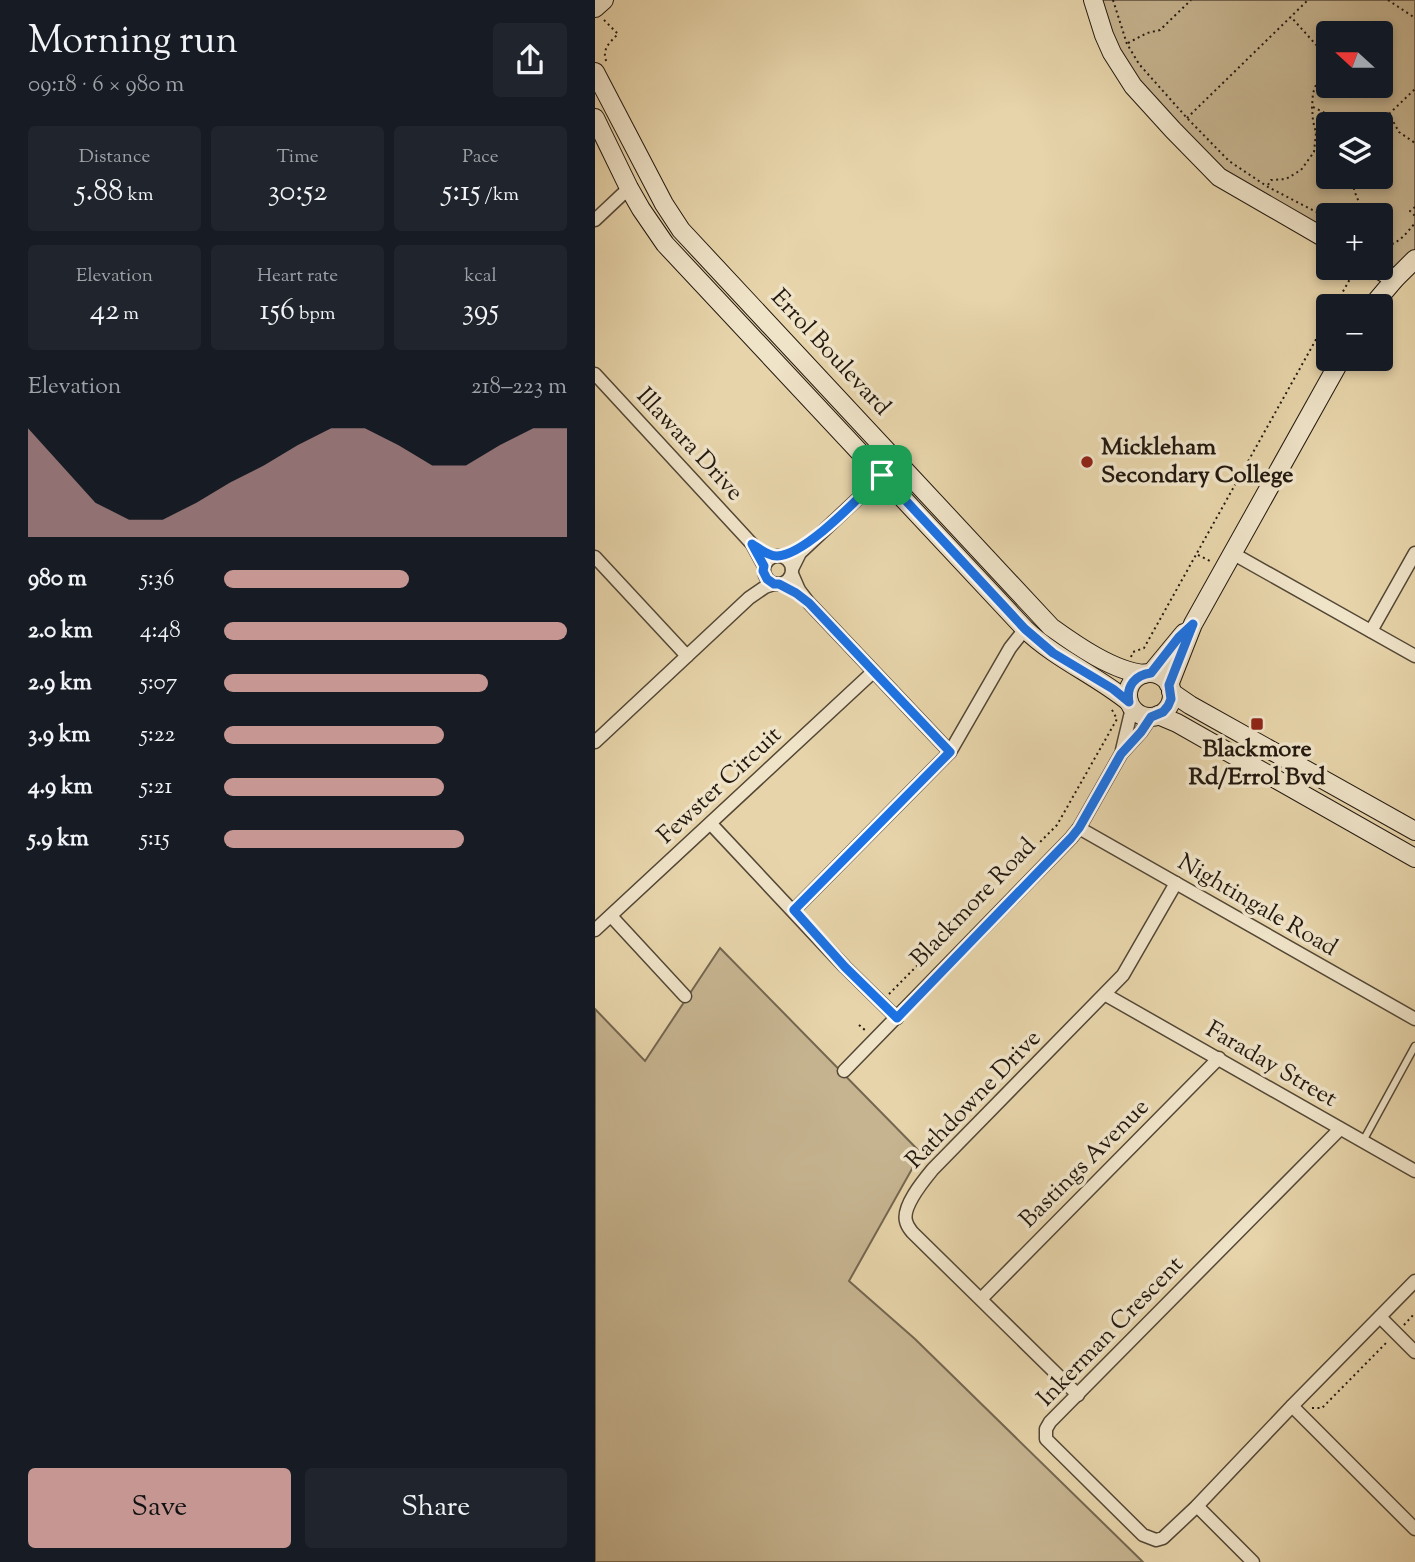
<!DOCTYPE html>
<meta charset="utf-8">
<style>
:root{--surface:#171b24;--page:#20242c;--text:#f1f3f6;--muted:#9ea1a6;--accent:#c59692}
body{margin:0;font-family:"Sorts Mill Goudy",serif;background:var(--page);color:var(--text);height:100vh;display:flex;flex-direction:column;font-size:26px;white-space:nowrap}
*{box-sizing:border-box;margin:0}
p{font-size:23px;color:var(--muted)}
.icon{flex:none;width:38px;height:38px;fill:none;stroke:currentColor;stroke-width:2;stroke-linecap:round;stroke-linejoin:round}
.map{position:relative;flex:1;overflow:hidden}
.panel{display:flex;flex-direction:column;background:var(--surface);width:595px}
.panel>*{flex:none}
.needle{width:46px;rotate:291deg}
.controls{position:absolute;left:721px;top:21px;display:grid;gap:14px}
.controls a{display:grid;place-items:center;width:77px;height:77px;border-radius:7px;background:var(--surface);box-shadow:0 4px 10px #0003;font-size:35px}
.pin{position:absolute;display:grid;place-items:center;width:60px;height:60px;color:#fff;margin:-30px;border-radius:14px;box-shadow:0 4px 10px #0006}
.round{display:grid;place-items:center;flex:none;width:74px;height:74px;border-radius:7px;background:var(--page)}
.summary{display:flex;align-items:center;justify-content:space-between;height:119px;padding:0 28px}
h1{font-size:38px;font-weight:600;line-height:52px}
.stats{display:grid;grid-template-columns:repeat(3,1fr);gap:10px;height:119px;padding:7px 28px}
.stats div{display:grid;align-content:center;border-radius:7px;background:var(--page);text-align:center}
.stats b{font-size:30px;font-weight:600}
.stats small{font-size:19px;font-weight:400}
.stats p{font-size:19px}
.chart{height:196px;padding:14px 28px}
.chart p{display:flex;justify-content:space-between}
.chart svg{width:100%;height:126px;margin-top:7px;fill:var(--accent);opacity:.7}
.primary-button{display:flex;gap:14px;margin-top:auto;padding:14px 28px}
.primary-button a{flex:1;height:80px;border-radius:7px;background:var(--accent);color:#111;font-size:28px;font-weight:600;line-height:80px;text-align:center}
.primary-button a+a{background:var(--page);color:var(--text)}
ul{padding:0 28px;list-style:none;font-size:23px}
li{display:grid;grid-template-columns:112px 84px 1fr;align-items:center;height:52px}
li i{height:18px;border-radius:9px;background:var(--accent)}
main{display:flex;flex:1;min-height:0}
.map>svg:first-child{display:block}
</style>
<main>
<section class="panel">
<div class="summary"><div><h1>Morning run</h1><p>09:18 · 6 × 980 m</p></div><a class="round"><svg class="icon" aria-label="share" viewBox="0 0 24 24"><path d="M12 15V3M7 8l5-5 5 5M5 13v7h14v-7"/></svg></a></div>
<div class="stats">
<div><p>Distance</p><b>5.88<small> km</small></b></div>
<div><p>Time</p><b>30:52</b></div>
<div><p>Pace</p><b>5:15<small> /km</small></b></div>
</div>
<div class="stats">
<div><p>Elevation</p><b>42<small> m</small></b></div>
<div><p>Heart rate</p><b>156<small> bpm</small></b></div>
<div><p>kcal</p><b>395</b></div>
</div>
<div class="chart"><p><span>Elevation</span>218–223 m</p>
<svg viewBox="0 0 160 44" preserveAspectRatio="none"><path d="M0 44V6L10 19L20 32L30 38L40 38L50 32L60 25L70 19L80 12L90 6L100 6L110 12L120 19L130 19L140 12L150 6L160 6V44z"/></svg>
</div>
<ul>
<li><b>980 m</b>5:36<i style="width:54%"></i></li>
<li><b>2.0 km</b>4:48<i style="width:100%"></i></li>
<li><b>2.9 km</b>5:07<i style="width:77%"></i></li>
<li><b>3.9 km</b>5:22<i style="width:64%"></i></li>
<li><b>4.9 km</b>5:21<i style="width:64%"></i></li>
<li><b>5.9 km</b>5:15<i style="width:70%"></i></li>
</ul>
<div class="primary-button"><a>Save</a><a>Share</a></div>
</section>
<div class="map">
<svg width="820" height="1562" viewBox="0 0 820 1562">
<rect width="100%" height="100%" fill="#e7d4aa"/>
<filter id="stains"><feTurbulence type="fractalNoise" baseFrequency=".00286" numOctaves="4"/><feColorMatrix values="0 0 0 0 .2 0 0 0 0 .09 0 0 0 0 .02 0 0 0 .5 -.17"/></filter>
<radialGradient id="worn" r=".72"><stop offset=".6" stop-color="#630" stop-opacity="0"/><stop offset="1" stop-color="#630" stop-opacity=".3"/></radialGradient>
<!-- green -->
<g fill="#c6b490" stroke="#746650" stroke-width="2" fill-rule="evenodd">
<path d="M498 0H820V259L800 279 786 268V215H733V240L660 199 538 86ZM733 33H786V86H733ZM733 124H786V177H733Z"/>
<path d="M125 948 326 1153 254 1281 320 1339 548 1562H0V1009L50 1061Z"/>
</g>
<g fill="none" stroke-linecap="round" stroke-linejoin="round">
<defs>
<path id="lane" d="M768 1141 820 1046"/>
<g id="street">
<path d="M0 220 34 188"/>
<path d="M0 374 157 544 169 566"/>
<path d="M637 553 820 656"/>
<circle cx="183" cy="570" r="14"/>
<path d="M0 557 92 656"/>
<path d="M197 569 205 553 287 476"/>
<path d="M197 574 204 590 214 603 355 752"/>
<path d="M776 631 820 553"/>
<path d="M0 742 154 598 170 587 179 584"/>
<path d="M527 750 537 708"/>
<path d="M116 824 250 967 302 1018"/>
<path d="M484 828 820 1019"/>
<path d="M199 910 355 752 415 648 430 629"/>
<path d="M16 916 90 996"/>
<path d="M0 930 278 672"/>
<path d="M511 995 820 1171"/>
<path d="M249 1071 476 838 484 828 526 754 546 732 556 717"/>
<path d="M745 1129 455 1422 451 1429V1439L548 1535 561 1540 568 1538 602 1506 697 1406 820 1281"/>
<path d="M386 1299 624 1058"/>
<path d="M785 1317 820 1352"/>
<path d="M483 1395 317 1232C314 1228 312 1226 311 1221 307 1206 329 1180 338 1169L528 975 581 883"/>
<path d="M697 1406 820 1529"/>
<path d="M602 1506 658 1562"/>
</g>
<g id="secondary">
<path d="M498 0 509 35 517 53 538 86 578 130 624 177 733 240"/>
<path d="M0 8 9 0"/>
<path d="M0 72 69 204 86 230 456 627C481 645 518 671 549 674"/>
<path d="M0 118 34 188 46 209 70 244 430 629C461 659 501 675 534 702"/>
<path d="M781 268 800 279"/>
<path d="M777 306 800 279 820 259"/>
<path d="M556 673 589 633"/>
<circle cx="555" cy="695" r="22"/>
<path d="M574 685 598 624 746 359"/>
<path d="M576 692 595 705 820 831"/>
<path d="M563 715 582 723 820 858"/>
</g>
</defs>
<!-- lane casing -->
<use href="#lane" stroke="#534736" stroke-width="9"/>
<!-- street casing -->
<use href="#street" stroke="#534736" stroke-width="15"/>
<!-- secondary casing -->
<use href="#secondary" stroke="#22180f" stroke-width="20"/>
<!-- path -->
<g stroke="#22180f" stroke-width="2" stroke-dasharray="2 3.5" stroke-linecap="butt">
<path d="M518 0 532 44 544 64 592 118 634 161 673 187 733 218"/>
<path d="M793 0 820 18"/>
<path d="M9 20 23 34C14 43 6 50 12 63"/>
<path d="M533 43 552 33 565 30 596 0"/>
<path d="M718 107 738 117 770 118 794 114 804 132 820 143"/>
<path d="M592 118 713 0"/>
<path d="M781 124 794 114 820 89"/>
<path d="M721 133 738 118"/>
<path d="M759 177V190L769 215"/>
<path d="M673 185 676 180 691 179 706 170 719 152 721 133 718 121 717 107 718 93 728 66 724 48 696 17"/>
<path d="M820 207 815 211 820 216"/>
<path d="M786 246C802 246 810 235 820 223"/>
<path d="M740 306 761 268"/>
<path d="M603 555 617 562"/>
<path d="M536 657 538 652 549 648 733 318"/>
<path d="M294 994 462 825 522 719 516 708"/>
<path d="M264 1025 271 1031"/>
<path d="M809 1325 820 1313"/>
<path d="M717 1408H727L793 1341"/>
</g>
<!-- lane -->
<use href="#lane" stroke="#efe3c8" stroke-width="6"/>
<!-- street -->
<use href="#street" stroke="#efe3c8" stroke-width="12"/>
<!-- secondary -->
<use href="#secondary" stroke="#efe3c8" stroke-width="18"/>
</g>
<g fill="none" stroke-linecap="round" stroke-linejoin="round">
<defs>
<path id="route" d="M287 475 430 629 458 653 518 689 534 702C531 686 540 675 556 673L584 637 598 624 574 685 576 699 573 706 568 712 556 717 546 732 526 754 484 828 476 838 302 1018 250 967 199 910 355 752 214 603 201 593 184 584H179L172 579 168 571 169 566 157 544C165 549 173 556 182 556 211 555 265 496 287 475Z"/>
</defs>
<!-- route casing -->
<use href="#route" stroke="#fff" stroke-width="14"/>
<!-- route -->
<use href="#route" stroke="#1a73e8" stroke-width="9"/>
</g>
<!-- markers -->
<g fill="#8f2418" stroke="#efe3c8" stroke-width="2.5">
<circle cx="492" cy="462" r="7"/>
<rect x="655" y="717" width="14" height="14" rx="3.5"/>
</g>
<g text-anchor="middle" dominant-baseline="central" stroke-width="7" stroke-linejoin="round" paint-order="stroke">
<!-- street labels -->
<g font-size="24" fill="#22180f" stroke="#efe3c8">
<text transform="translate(235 353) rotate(47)">Errol Boulevard</text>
<text transform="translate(94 445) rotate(47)">Illawara Drive</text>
<text transform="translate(125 786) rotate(-43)">Fewster Circuit</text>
<text transform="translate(379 903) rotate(-46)">Blackmore Road</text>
<text transform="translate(662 906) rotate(30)">Nightingale Road</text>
<text transform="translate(676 1065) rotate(30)">Faraday Street</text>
<text transform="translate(379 1100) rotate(-46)">Rathdowne Drive</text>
<text transform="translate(490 1164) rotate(-45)">Bastings Avenue</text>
<text transform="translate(516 1332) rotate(-46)">Inkerman Crescent</text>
</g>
<!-- poi labels -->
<g font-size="24" font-weight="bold" fill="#22180f" stroke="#efe3c8" text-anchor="start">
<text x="506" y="448">Mickleham<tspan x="506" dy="28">Secondary College</tspan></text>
<text x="662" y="750" text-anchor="middle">Blackmore<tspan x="662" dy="28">Rd/Errol Bvd</tspan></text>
</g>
</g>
<rect width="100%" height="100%" filter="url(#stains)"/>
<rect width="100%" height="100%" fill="url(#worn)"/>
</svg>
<div class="controls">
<a><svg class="needle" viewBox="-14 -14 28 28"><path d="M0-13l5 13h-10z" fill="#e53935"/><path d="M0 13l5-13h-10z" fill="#9ea1a6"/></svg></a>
<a><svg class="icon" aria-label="layers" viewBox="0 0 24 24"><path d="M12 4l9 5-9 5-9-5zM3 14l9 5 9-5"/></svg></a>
<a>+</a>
<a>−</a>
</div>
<div class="pin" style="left:287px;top:475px;background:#1e9e55"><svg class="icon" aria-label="arrive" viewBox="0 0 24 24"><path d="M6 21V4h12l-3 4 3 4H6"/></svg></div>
</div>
</main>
